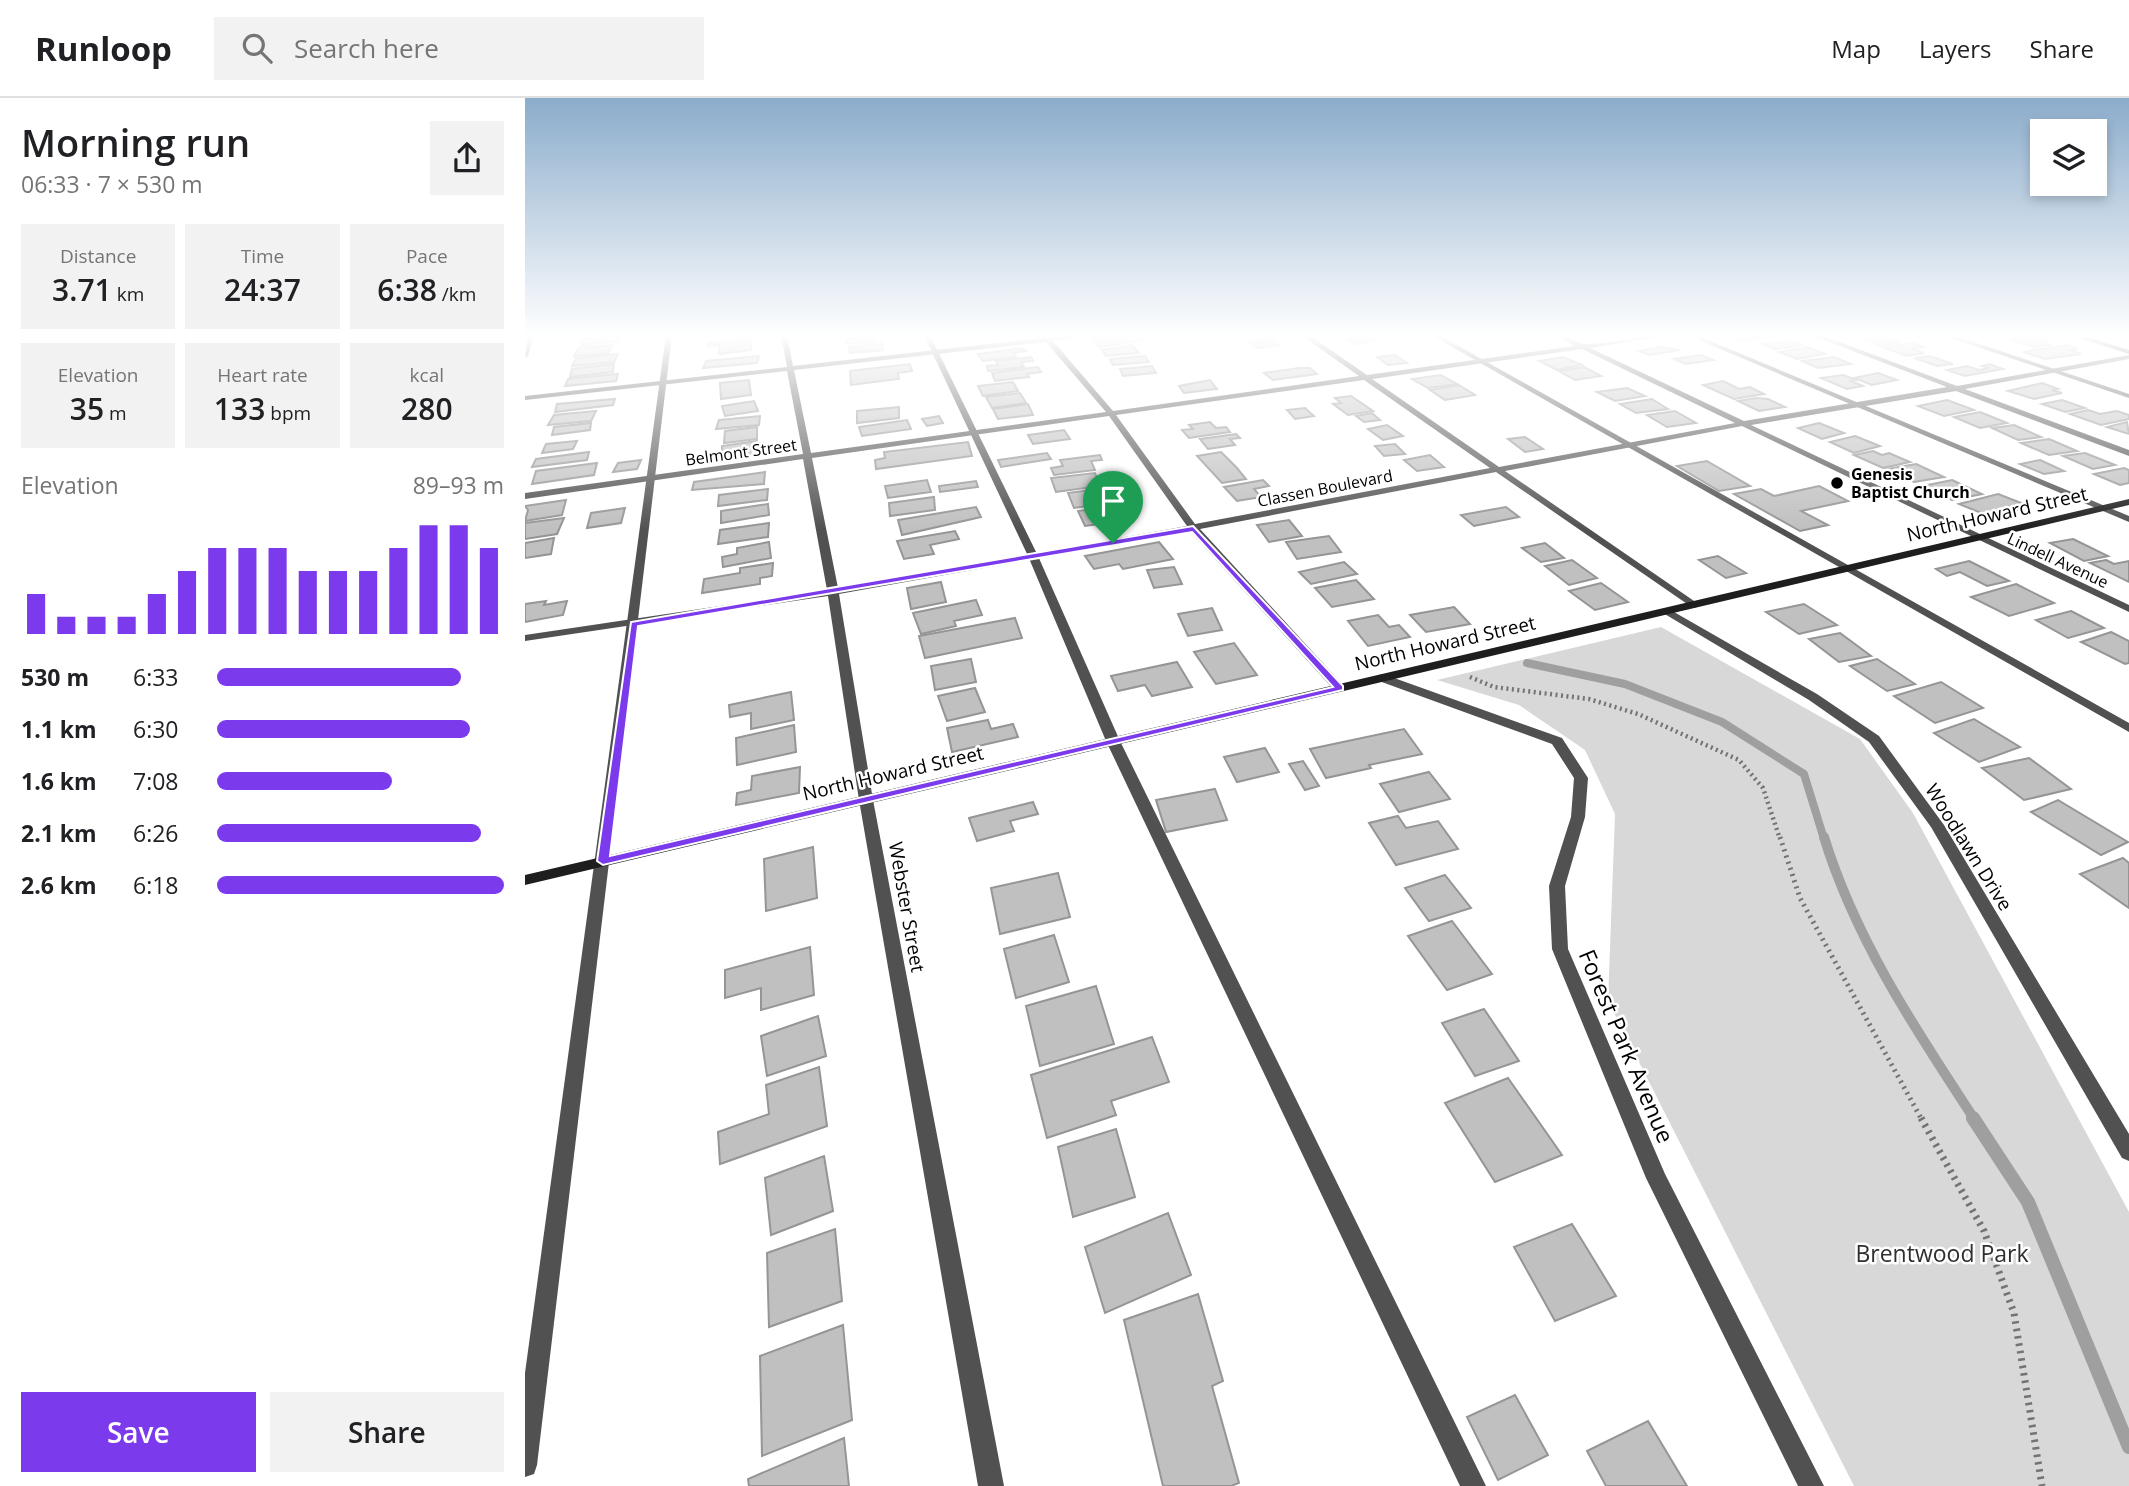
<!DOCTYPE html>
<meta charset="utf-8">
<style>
:root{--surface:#fff;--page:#f2f2f2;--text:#202124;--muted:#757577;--line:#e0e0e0;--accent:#7c3aed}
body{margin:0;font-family:"Open Sans",sans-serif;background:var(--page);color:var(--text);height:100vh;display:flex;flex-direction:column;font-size:26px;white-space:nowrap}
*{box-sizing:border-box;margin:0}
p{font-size:23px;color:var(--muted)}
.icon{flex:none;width:38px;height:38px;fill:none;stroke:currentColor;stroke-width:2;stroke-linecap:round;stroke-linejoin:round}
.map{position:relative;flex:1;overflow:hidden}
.sheet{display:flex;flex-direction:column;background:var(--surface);width:525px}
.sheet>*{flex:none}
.controls{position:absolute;left:1505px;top:21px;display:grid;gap:14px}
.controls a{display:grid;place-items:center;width:77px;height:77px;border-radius:0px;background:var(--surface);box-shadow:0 4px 10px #0003;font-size:35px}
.pin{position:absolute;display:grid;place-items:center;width:60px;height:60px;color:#fff;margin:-72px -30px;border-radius:50% 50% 50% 0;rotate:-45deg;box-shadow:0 0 7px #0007}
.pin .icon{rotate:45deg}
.round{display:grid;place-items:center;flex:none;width:74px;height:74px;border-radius:0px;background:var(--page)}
.head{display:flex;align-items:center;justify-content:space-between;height:119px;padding:0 21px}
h1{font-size:38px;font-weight:600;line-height:52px}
.metrics{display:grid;grid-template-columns:repeat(3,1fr);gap:10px;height:119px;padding:7px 21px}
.metrics div{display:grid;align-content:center;border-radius:0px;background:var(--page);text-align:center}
.metrics b{font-size:30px;font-weight:600}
.metrics small{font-size:19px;font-weight:400}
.metrics p{font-size:19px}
.chart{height:196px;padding:14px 21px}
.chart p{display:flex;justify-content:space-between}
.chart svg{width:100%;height:126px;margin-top:7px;stroke:var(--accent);stroke-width:6}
.action{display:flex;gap:14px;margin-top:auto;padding:14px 21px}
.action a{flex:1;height:80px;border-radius:0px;background:var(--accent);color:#fff;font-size:28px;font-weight:600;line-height:80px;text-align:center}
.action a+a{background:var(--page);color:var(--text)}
ul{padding:0 21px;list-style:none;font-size:23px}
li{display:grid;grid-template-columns:112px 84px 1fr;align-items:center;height:52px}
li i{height:18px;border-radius:9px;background:var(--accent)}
header{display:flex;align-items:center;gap:42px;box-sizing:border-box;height:98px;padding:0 35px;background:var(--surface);border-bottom:2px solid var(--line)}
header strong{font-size:33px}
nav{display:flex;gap:38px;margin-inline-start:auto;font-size:24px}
.search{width:490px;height:63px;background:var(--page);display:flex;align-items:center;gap:18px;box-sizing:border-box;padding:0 24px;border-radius:0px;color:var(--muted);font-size:26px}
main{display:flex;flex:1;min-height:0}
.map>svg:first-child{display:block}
</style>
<header>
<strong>Runloop</strong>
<div class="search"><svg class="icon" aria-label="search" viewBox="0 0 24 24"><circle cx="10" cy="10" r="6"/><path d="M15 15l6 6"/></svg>Search here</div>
<nav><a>Map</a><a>Layers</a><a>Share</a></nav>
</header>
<main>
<section class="sheet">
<div class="head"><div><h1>Morning run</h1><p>06:33 · 7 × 530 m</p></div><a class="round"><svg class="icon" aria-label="share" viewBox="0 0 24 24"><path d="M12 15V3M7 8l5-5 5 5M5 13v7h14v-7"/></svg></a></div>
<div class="metrics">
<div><p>Distance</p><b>3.71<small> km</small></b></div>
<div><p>Time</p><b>24:37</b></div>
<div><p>Pace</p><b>6:38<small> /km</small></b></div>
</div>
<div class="metrics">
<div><p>Elevation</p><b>35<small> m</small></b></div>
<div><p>Heart rate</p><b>133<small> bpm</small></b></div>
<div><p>kcal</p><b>280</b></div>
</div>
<div class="chart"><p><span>Elevation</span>89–93 m</p>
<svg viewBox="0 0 160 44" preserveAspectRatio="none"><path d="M5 44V30M15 44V38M25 44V38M35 44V38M45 44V30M55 44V22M65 44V14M75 44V14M85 44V14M95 44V22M105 44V22M115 44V22M125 44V14M135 44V6M145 44V6M155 44V14"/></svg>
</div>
<ul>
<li><b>530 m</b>6:33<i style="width:85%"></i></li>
<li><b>1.1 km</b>6:30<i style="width:88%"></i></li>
<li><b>1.6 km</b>7:08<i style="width:61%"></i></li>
<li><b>2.1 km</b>6:26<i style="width:92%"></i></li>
<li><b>2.6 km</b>6:18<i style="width:100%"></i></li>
</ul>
<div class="action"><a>Save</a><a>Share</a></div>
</section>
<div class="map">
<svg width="1604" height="1388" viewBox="0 0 1604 1388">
<rect width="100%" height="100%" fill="#fff"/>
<!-- green -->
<path fill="#d8d8d8" d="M1136 529 1335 641 1388 715 1604 1114V1388H1329L1083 903 1090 716 1060 652 994 607 912 582Z"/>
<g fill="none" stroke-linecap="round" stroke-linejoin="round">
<!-- stream-far2 -->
<path stroke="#9f9f9f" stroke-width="8" d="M1002 565 1100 586 1197 624 1279 676 1299 741"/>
<!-- stream-far1 -->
<path stroke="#9f9f9f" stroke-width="10" d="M1299 739C1331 843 1391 932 1450 1022"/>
<!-- stream -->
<path stroke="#9f9f9f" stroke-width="14" d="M1448 1020 1503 1104 1604 1349"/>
</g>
<!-- building -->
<g fill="#c0c0c0" stroke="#959595" stroke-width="2">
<path d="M614 237 618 242 574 249 568 241Z"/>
<path d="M1212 237H1252L1254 238 1218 243 1206 238Z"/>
<path d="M94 238 93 243 56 247 58 241Z"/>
<path d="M349 238 351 243 322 246 321 241Z"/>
<path d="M843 238 852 243 829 246 821 241Z"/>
<path d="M1512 238 1524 242 1515 243 1526 247 1509 249 1486 242Z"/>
<path d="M1354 239 1374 245 1357 248 1338 241Z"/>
<path d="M227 241 226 252 194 256 195 247 183 248V245Z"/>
<path d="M747 241 754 247 732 250 725 244Z"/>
<path d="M1265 243 1277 247 1251 251 1236 246Z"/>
<path d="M357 245 358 252 325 255 324 249Z"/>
<path d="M1388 245 1399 249 1387 251 1399 255 1382 258 1360 250Z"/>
<path d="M87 247 83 255 49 258 54 250Z"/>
<path d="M607 247 614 255 581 258 577 252Z"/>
<path d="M1542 247 1553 251 1544 252 1556 256 1520 261 1498 254Z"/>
<path d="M1136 249 1155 252 1124 257 1114 253Z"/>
<path d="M1282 249 1300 256 1272 261 1254 254Z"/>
<path d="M498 250 501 253 488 255 491 259 458 263 453 256Z"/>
<path d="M93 256 89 264 47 268 51 260Z"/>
<path d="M870 257 882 265 863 267 852 259Z"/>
<path d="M1176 257 1188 262 1161 266 1149 261Z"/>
<path d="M234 258 232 265 178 270 181 263Z"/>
<path d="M620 258 624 264 588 267 585 261Z"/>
<path d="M1405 258 1428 266 1412 268 1389 260Z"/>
<path d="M506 259 508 263 496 264 499 269 463 273 462 268 473 267 471 263Z"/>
<path d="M1038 259 1057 267 1032 272 1014 263Z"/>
<path d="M1309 259 1326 266 1293 270 1277 263Z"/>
<path d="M89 266 88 274 45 279 47 271Z"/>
<path d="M385 266 387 273 373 275 374 281 326 287 325 273Z"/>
<path d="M1464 266 1478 271 1440 278 1422 272 1442 268 1454 272 1465 270 1457 268Z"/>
<path d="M627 268 631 275 598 278 595 271Z"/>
<path d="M513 269 516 274 502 276 504 279 470 283 467 275Z"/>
<path d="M1059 269 1076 278 1050 282 1034 273Z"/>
<path d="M774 270H785L792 276 748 282 739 275Z"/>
<path d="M1353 275 1372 282 1347 287 1329 280Z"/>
<path d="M93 276 91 283 40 288 43 281Z"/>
<path d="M916 277 932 286 903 290 887 281Z"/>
<path d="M1318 277 1331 282 1326 283 1338 288 1322 291 1296 280Z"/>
<path d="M224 282 226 297 196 301 195 285Z"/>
<path d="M685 282 692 291 659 295 654 288Z"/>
<path d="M1198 283 1214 291 1225 289 1239 296 1209 301 1178 287Z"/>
<path d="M488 284 493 293 458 298 453 288Z"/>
<path d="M1517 285 1533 291 1527 292 1537 295 1509 301 1483 293Z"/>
<path d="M934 287 950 297 920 302 905 292Z"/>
<path d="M1102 290 1120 298 1090 303 1072 294Z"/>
<path d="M495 295 501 305 467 310 461 299Z"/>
<path d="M826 298 848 313 823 317 808 306 816 305 810 300Z"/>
<path d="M1231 300 1243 301 1260 309 1234 313 1213 303Z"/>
<path d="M90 301 88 307 30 314 32 306Z"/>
<path d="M1127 301 1143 311 1111 315 1095 306Z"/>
<path d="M1422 302 1449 312 1419 318 1393 308Z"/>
<path d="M1537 302 1560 310 1540 314 1517 306Z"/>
<path d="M229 303 233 313 200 318 197 308Z"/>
<path d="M503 306 508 317 473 321 468 311Z"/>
<path d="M374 309V320L332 325V313Z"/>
<path d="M780 310 789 318 770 321 762 312Z"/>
<path d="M1563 312 1575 316 1592 313 1604 317V321L1576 327 1545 316Z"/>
<path d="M71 313 66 323 23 327 29 317Z"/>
<path d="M1150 313 1171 325 1142 329 1122 317Z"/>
<path d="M1455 314 1482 325 1455 330 1429 319Z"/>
<path d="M847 315 855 322 839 324 831 318Z"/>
<path d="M235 318 234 327 191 331 194 322Z"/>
<path d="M414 318 418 325 402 328 397 321Z"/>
<path d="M382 322 386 331 337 338 334 329Z"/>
<path d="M685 324 691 330 701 329 705 334 664 340 657 332 668 331 664 327Z"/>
<path d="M1602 324 1604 336 1582 329Z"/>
<path d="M66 325 65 332 27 337 29 329Z"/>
<path d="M1294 325 1319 335 1297 341 1273 330Z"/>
<path d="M862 327 878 338 858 342 843 331Z"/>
<path d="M1489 327 1516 339 1493 342 1467 330Z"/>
<path d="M232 329V341L199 345 200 333Z"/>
<path d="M539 332 545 341 508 346 503 337Z"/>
<path d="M711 336 715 340 705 341 710 347 683 351 675 341Z"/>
<path d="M1330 338 1355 348 1329 355 1305 344Z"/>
<path d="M1000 339 1018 351 1000 354 983 341Z"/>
<path d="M1524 341 1552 353 1524 357 1496 345Z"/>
<path d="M52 343 48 351 17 355 21 346Z"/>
<path d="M232 343 233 355 197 360V348Z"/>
<path d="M443 344 447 358 351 371 350 362 360 360 359 354Z"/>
<path d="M870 346 880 356 859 358 850 348Z"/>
<path d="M1348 353 1357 357 1364 355 1385 364 1358 370 1329 357Z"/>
<path d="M64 354 62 362 7 369 11 361Z"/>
<path d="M696 354 712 370 721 381 697 385 672 358Z"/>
<path d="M522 355 526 361 476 369 473 362Z"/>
<path d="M1560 355 1590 367 1568 371 1538 358Z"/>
<path d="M575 357 577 362 566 363 570 372 529 377 526 370 538 368 535 362Z"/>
<path d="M905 357 919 369 892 373 879 362Z"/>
<path d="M116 362 112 371 88 374 93 365Z"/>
<path d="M1515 362 1539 373 1519 376 1495 366Z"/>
<path d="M1182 363 1225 388 1194 393 1152 368Z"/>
<path d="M72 365 69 377 7 386 11 373Z"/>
<path d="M1391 366 1419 379 1389 384 1362 371Z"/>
<path d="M1599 370 1604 372V385L1595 387 1569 376Z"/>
<path d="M240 374 239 386 167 392 169 384Z"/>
<path d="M570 375 575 388 531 394 526 380Z"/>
<path d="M402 382 406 394 363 400 360 388Z"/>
<path d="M738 382 744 388 729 391 736 399 712 403 699 389Z"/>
<path d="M1427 382 1457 396 1427 402 1398 388Z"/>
<path d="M451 383 453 389 415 394 414 388Z"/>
<path d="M1294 388 1323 403 1276 413 1303 427 1275 433 1209 396 1236 391 1249 398Z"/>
<path d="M579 390 586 405 549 410 543 395Z"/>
<path d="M243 391 242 402 193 408 194 397Z"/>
<path d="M1473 396 1496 405 1483 409 1492 412 1466 419 1434 406Z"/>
<path d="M409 399 410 412 365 418 364 405Z"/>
<path d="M41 402 37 417 0 423 3 412 0 408Z"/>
<path d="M243 406 244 417 196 425V413Z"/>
<path d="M589 408 597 423 560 428 553 413Z"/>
<path d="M451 409 456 419 377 437 373 422Z"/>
<path d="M981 409 994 419 949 428 936 417Z"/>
<path d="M100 410 96 425 62 430 66 415Z"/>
<path d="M39 420 32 436 0 441V425Z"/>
<path d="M764 422 777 438 744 444 732 427Z"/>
<path d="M244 425 243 439 193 446 195 432Z"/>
<path d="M430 433 434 441 405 447 409 456 379 461 372 443Z"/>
<path d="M804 438 816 454 772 461 761 444Z"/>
<path d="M29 440 26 456 0 460V445Z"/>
<path d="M1548 441 1583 458 1559 463 1525 445Z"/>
<path d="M244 444 246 460 198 469 197 459 212 456V450Z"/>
<path d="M634 444 648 461 598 471 594 466 569 471 560 458Z"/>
<path d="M1020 445 1039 460 1016 464 997 450Z"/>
<path d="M1193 458 1221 475 1201 480 1174 462Z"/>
<path d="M1047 462 1072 480 1044 487 1020 468Z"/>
<path d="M1581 462 1589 466 1604 463V484L1565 465Z"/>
<path d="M1444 463 1484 483 1462 488 1435 474 1422 478 1411 471Z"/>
<path d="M819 464 832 476 786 486 774 474Z"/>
<path d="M248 465 247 478 235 480V486L177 495 179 481 215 475V470Z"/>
<path d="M649 469 657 486 629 490 622 472Z"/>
<path d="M831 482 849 501 807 509 790 490Z"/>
<path d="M416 484 421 504 386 511 382 490Z"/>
<path d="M1076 485 1103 504 1070 512 1044 493Z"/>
<path d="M1491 486 1529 505 1484 518 1446 499Z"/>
<path d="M451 502 457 517 429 523 431 528 396 536 388 515Z"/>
<path d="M21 503 19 507 42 503 38 517 0 524V506Z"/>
<path d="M1279 506 1312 527 1274 536 1241 514Z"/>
<path d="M929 509 945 526 901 534 885 517Z"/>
<path d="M687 510 697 532 663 538 653 516Z"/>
<path d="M1546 513 1579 530 1543 540 1511 522Z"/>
<path d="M853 517 864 529 874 527 885 539 843 548 823 523Z"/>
<path d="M490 520 497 540 400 560 394 538Z"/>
<path d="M1586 534 1604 543V565L1600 566 1556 544Z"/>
<path d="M1315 535 1346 558 1314 564 1284 541Z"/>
<path d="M709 545 732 577 691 586 669 554Z"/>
<path d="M446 561 451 584 410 592 406 568Z"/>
<path d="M1352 561 1390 586 1362 593 1325 568Z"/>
<path d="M652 564 667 589 627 598 620 587 593 593 586 578Z"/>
<path d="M1416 584 1458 610 1410 625 1369 598Z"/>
<path d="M450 590 460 614 422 623 413 598Z"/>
<path d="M266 594 269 622 226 631V615L205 619 204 607Z"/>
<path d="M1449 621 1495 649 1454 664 1409 635Z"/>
<path d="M463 622 466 631 488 626 493 639 427 654 422 630Z"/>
<path d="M269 627 271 654 212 667 211 640Z"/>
<path d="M879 631 897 656 844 667 846 670 801 680 785 651Z"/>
<path d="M740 650 754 674 712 684 699 659Z"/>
<path d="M1504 660 1546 691 1499 702 1457 670Z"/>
<path d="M778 663 794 688 780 692 764 666Z"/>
<path d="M275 669 274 695 211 707 212 695 226 692 227 678Z"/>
<path d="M904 674 925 701 874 714 855 686Z"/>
<path d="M690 691 702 722 641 734 631 702Z"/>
<path d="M1533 702 1603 744 1576 757 1506 714Z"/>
<path d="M508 704 513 716 485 723 489 733 452 743 444 720Z"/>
<path d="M873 718 881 730 913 723 933 751 871 767 844 725Z"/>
<path d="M288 749 292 800 241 813 239 761Z"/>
<path d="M1598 760 1604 765V810L1555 776Z"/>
<path d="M533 775 545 819 475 836 466 790Z"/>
<path d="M920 777 946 810 904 823 880 790Z"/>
<path d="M927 823 967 876 922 892 883 838Z"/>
<path d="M529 837 544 884 491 900 479 851Z"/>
<path d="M285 849 289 897 236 912V890L200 900V872Z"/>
<path d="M571 888 589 946 515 968 501 908Z"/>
<path d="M959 911 994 963 950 978 917 925Z"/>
<path d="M293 918 301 958 242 978 236 938Z"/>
<path d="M627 939 644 984 586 1003 591 1017 522 1040 506 977Z"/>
<path d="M294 969 302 1028 195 1066 193 1034 244 1016 241 987Z"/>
<path d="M983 980 1037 1057 970 1084 920 1005Z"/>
<path d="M591 1031 610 1099 548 1119 533 1049Z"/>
<path d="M299 1058 308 1113 246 1137 240 1080Z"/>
<path d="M643 1115 666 1177 580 1215 560 1149Z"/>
<path d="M1047 1126 1091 1198 1030 1223 989 1149Z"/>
<path d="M310 1131 317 1203 244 1229 242 1155Z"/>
<path d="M673 1196 698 1283 687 1288 714 1385 706 1388H638L599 1222Z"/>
<path d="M318 1227 327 1322 237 1358 235 1258Z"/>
<path d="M990 1297 1023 1357 973 1382 942 1319Z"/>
<path d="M1123 1323 1162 1388H1081L1062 1353Z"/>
<path d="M319 1340 324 1388H224L223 1381Z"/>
</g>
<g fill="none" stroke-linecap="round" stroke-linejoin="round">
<!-- path-far2 -->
<path stroke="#737373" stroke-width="4.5" stroke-dasharray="2 3.5" stroke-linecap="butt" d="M945 579 969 589 1064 601 1113 616 1214 662 1238 690 1255 741"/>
<!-- path-far1 -->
<path stroke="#737373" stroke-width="5" stroke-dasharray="2 4.5" stroke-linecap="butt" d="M1255 739 1275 800 1397 1022"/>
<!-- path -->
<path stroke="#737373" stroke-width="7" stroke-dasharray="2.5 5" stroke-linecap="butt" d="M1396 1020 1459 1133 1489 1215 1517 1388"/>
<!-- lane -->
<g fill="#515151" fill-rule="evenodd">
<path d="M141 237H147L12 1367 9 1376 0 1379V1275Z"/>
<path d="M399 237H405L513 458 595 643 961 1388H935L581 643 503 458Z"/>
<path d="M906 237H914L1604 625V634Z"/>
<path d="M1162 237H1171L1604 418V424Z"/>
<path d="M1417 237H1428L1604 296V300Z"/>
</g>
<!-- street -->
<g fill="#515151" fill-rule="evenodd">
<path d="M3 237H9L3 258 0 260Z"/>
<path d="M256 237H262L268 268 518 240 516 237 525 239 566 237 528 243 588 313 834 278 776 237H784L842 277 1050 248 1030 237C1042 237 1051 246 1061 246 1089 246 1117 237 1145 237L1065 250 1219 323 1422 289 1286 237H1296L1432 288 1604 257V261L1440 291 1604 352V358L1431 293 1226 327 1604 507V514L1217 328 980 373 1172 505V509L1168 510 971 374 675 431 818 587 820 590 818 593H810L665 433 314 496 348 702 479 1388H453L334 702 303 498 0 543V537L302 492 278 361 0 401V395L278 356 262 273 0 302V298L262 269ZM521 244 581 314 286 355 269 272ZM1057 251 1210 325 974 369 847 281ZM839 282 965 370 670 426 591 317ZM584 318 662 428 313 490 287 360Z"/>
<path d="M1142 510 1292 596 1354 638 1419 727 1604 1036V1063L1597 1060 1406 729 1344 644 1284 602 1138 515V511Z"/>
<path d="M858 576 1037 640 1063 680 1060 719 1040 788 1043 851 1140 1076 1299 1388H1273L1121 1080 1027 851 1024 788 1046 719 1049 680 1027 646 854 583 852 580 854 577Z"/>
</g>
<!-- secondary -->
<g fill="#1e1e1e" fill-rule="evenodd">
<path d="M1545 237H1556L1604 252V256Z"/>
<path d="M1604 401V407L0 787V777Z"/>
</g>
</g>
<!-- sky -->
<linearGradient id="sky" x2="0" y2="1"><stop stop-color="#8baccb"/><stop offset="0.55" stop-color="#fff"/><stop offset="1" stop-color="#fff" stop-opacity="0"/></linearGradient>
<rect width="1604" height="432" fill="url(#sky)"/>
<!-- route -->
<path fill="#7c3aed" stroke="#fff" stroke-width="2" fill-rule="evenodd" d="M668 428 818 588V592L78 767 72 763 106 524ZM667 434 808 589 85 758 113 528Z"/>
<!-- markers -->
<circle fill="#000" stroke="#fff" stroke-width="2.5" cx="1312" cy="385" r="7"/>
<g text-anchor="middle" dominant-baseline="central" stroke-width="5" stroke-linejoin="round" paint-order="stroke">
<!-- far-street labels -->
<g font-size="16" fill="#000" stroke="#fff">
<text transform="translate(216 354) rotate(-8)">Belmont Street</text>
<text transform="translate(800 390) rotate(-11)">Classen Boulevard</text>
<text transform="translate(1533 462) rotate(25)">Lindell Avenue</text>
</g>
<!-- far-poi labels -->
<g font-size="16" font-weight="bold" fill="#000" stroke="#fff" text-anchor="start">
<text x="1326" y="376">Genesis<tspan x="1326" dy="18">Baptist Church</tspan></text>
</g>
<!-- street labels -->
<g font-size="19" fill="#000" stroke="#fff">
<text transform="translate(1472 416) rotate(-13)">North Howard Street</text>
<text transform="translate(920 545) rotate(-13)">North Howard Street</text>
<text transform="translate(368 675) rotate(-13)">North Howard Street</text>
<text transform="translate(1444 749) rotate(58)">Woodlawn Drive</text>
<text transform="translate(382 809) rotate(80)">Webster Street</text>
</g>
<!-- near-street labels -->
<g font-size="23" fill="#000" stroke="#fff">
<text transform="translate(1102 948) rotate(67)">Forest Park Avenue</text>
</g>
<!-- near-park labels -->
<g font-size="23" fill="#2f2f2f" stroke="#fff">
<text x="1417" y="1155">Brentwood Park</text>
</g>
</g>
</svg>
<div class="controls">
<a><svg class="icon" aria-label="layers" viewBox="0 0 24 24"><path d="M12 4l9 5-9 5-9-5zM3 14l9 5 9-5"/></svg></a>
</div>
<div class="pin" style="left:588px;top:445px;background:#1e9e55"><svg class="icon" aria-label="arrive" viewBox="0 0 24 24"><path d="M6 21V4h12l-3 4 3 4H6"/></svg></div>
</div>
</main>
